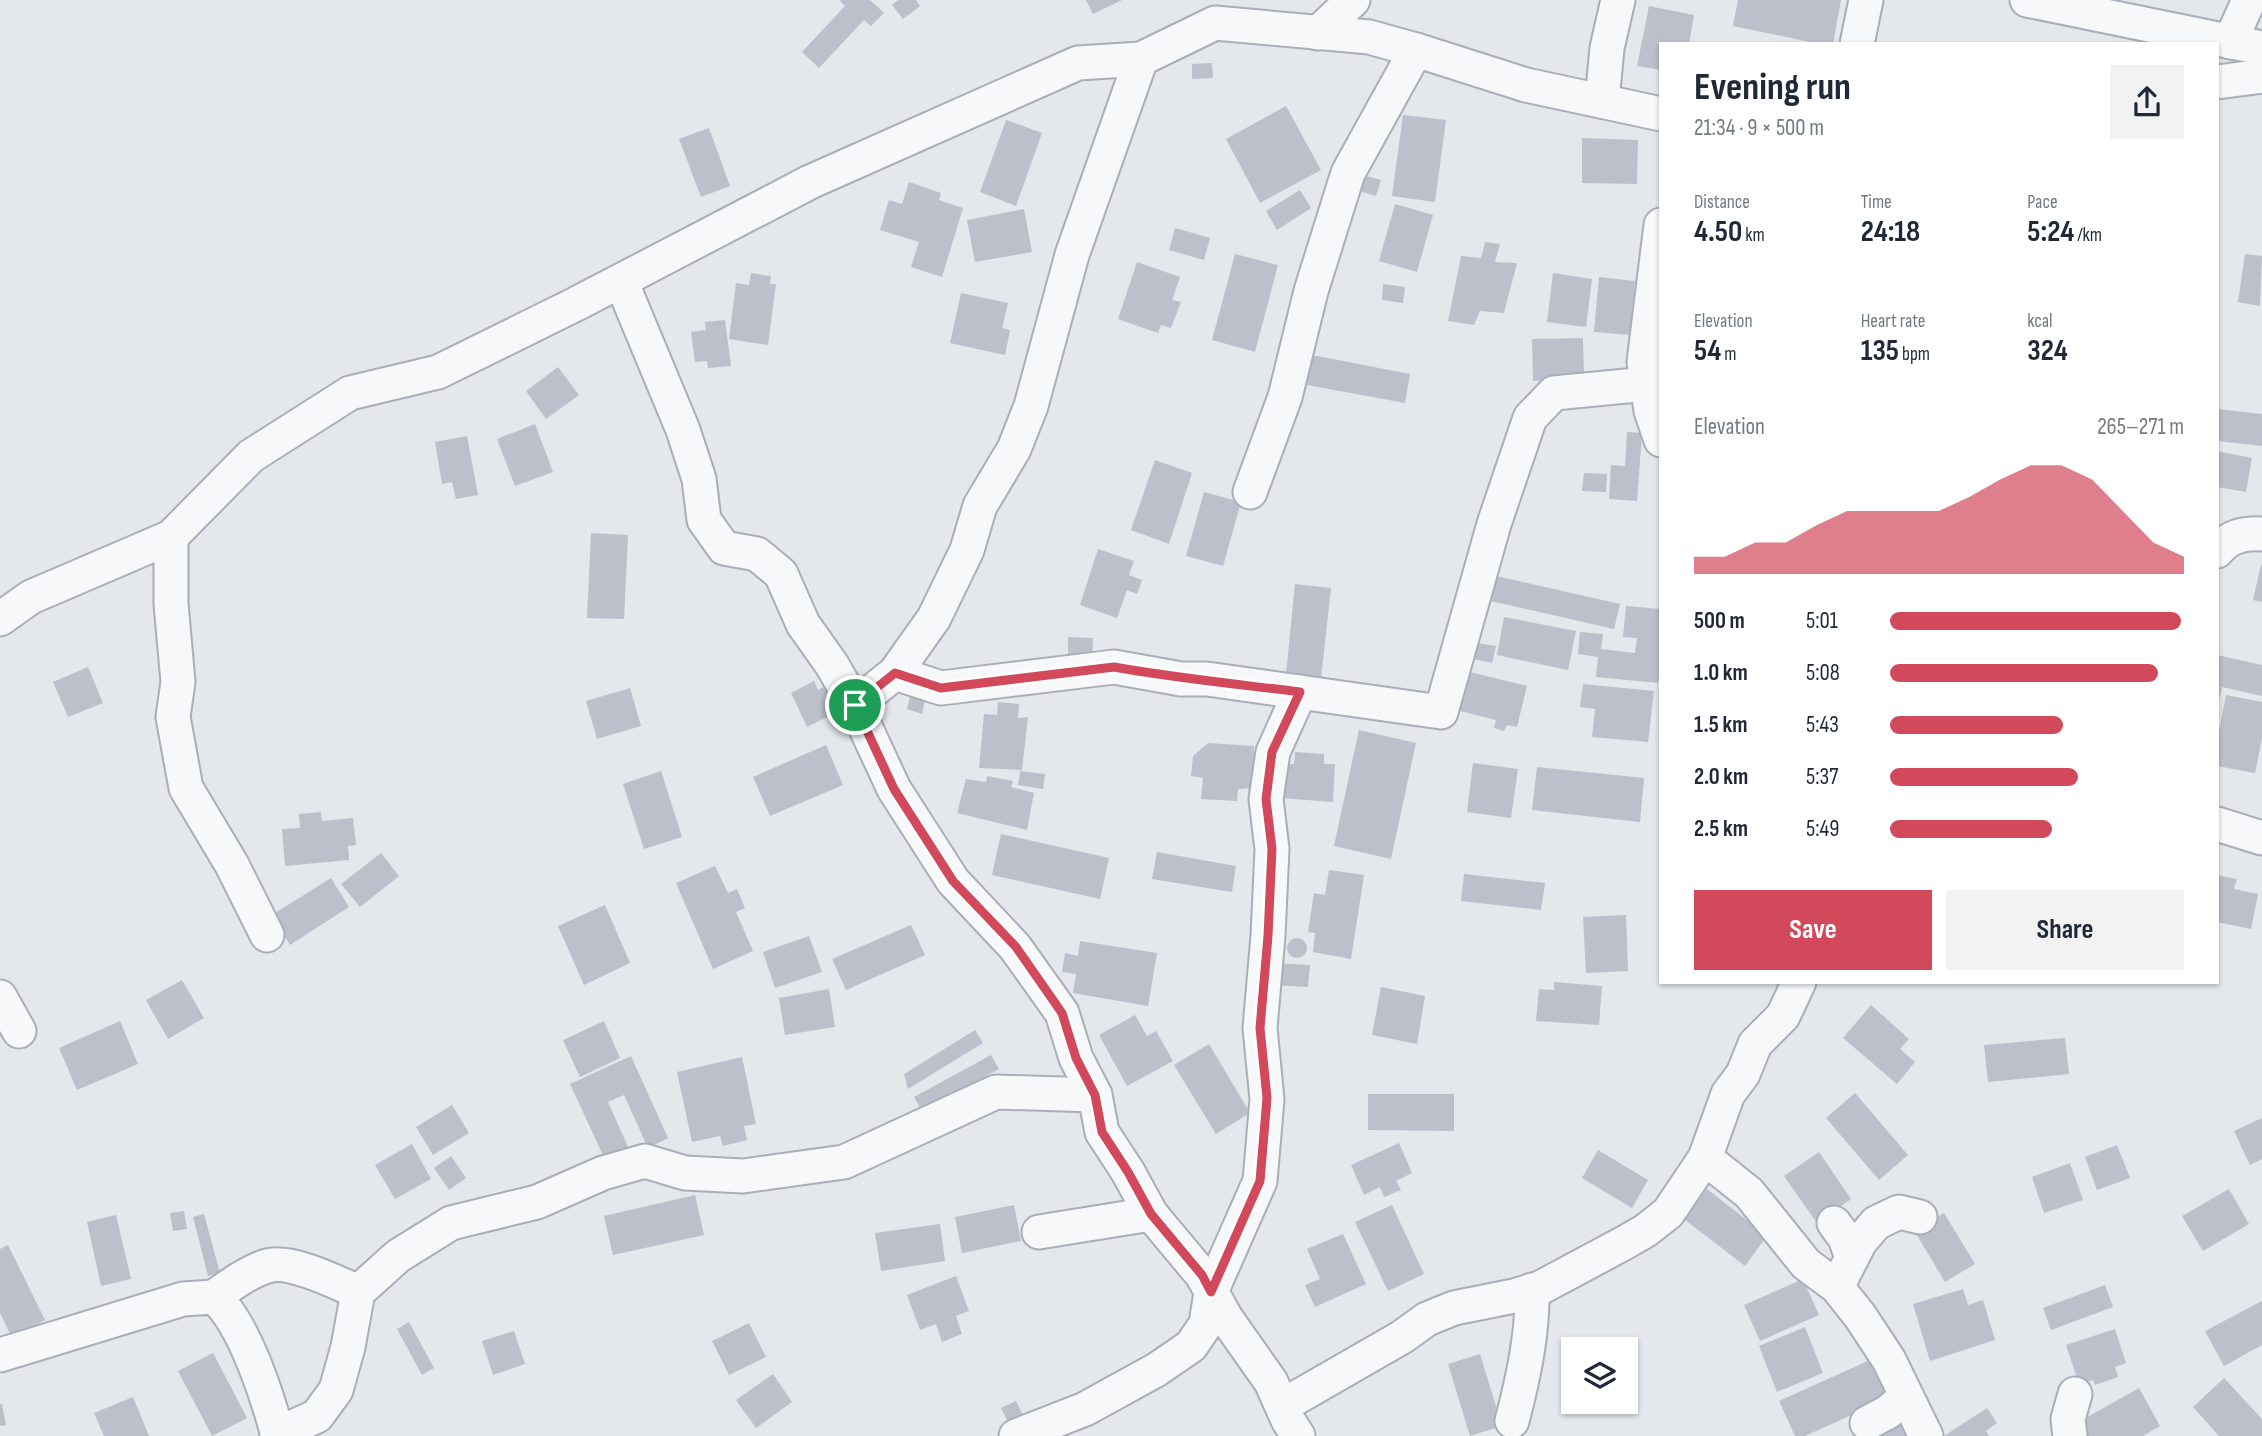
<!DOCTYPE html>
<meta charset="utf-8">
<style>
:root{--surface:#fff;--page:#f2f2f3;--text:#1f2937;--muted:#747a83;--accent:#d1495b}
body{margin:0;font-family:"Sofia Sans Condensed",sans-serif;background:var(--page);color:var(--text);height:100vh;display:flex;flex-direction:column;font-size:26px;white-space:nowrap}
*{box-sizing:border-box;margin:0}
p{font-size:23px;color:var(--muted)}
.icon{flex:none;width:38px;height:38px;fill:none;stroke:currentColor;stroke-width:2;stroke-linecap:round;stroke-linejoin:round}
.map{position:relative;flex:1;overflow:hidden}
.side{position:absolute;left:1659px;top:42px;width:560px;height:942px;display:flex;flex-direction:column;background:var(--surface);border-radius:0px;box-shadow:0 2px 5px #0004}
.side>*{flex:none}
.buttons{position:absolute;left:1561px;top:1337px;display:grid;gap:14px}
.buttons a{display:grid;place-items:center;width:77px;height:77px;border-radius:0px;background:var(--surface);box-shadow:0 2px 5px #0004;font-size:35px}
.pin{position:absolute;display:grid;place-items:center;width:60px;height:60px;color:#fff;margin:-30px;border:4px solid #fff;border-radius:50%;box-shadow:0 2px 7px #0007}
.round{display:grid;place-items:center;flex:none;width:74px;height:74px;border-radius:0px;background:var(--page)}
.summary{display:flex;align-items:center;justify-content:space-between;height:119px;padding:0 35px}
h1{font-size:38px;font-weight:700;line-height:52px}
.figures{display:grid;grid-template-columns:repeat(3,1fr);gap:10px;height:119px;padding:7px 35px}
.figures div{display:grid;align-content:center}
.figures b{font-size:30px;font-weight:700}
.figures small{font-size:19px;font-weight:400}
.figures p{font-size:19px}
.chart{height:196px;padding:14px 35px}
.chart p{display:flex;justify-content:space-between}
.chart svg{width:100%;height:126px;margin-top:7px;fill:var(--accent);opacity:.7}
.action{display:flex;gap:14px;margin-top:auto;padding:14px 35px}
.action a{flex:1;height:80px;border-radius:0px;background:var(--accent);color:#fff;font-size:28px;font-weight:700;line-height:80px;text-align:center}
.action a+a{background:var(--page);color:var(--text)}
ul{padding:0 35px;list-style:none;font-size:23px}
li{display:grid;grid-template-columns:112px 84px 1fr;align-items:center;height:52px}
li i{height:18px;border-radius:9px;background:var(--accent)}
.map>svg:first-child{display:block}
</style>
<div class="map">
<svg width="2262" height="1436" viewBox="0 0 2262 1436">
<rect width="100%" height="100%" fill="#e4e7ec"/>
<!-- building -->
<g fill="#bbc0ca">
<path d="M839 0H870L884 13 871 26 864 20 819 68 802 52 845 6Z"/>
<path d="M898 0H916L920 6 903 19 892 5Z"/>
<path d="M1086 0H1122L1093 14Z"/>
<path d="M1738 0H1841L1833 44H1820L1733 26Z"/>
<path d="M1649 6 1694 15 1689 44H1661V70L1637 66Z"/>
<path d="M1212 63 1213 78 1192 79V64Z"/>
<path d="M1286 106 1321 170 1260 203 1226 139Z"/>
<path d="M1403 115 1446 120 1435 202 1392 196Z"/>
<path d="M1006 120 1042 133 1016 206 980 192Z"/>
<path d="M709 128 730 186 701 197 679 139Z"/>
<path d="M1582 138 1638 140 1637 184 1582 183Z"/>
<path d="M1363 175 1381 180 1376 196 1359 191Z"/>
<path d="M909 182 941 193 939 200 963 208 942 277 911 267 919 242 880 230 889 200 902 204Z"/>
<path d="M1300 190 1311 208 1277 230 1266 211Z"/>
<path d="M1395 204 1433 215 1417 272 1379 261Z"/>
<path d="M1024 209 1032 252 975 262 967 220Z"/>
<path d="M1175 228 1210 238 1204 260 1169 250Z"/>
<path d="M1485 242 1500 244 1495 262 1517 263 1504 313 1480 311 1474 325 1448 321 1461 256 1481 258Z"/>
<path d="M1235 254 1278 265 1255 352 1212 340Z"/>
<path d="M2245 254 2262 256 2260 306 2238 302Z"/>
<path d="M1137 262 1180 277 1172 300 1181 302 1171 328 1161 325 1158 333 1118 319Z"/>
<path d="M751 273 771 276 770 284H776L768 345 729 339 736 283 749 285Z"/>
<path d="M1553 273 1592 279 1586 327 1547 322Z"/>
<path d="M1599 277 1635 281 1630 335 1594 332Z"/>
<path d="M1383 284 1405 287 1403 303 1382 300Z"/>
<path d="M961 293 1008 303 1002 328 1010 330 1005 355 950 343Z"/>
<path d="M725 320 731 366 708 368 707 361 695 362 691 332 706 330 705 322Z"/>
<path d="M1583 338 1584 379 1533 381 1532 339Z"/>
<path d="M1312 355 1410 374 1405 403 1307 385Z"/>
<path d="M558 367 579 395 546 419 526 391Z"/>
<path d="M2217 409 2262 414V446L2217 441Z"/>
<path d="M535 424 553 472 515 486 497 439Z"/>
<path d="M1627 432 1642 433 1637 501 1609 499 1611 465 1625 466Z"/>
<path d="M467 436 478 495 456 499 452 482 442 484 435 442Z"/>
<path d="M2217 451 2252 458 2246 492 2217 487Z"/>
<path d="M1155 460 1192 473 1169 544 1131 530Z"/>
<path d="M1584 473 1607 474 1606 492 1582 491Z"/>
<path d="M1204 492 1241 502 1223 566 1186 556Z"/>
<path d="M591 533 628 535 624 619 587 618Z"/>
<path d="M1098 549 1134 561 1129 575 1142 580 1137 594 1127 590 1117 618 1080 605Z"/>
<path d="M2261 565H2262V602L2253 600Z"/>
<path d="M1492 575 1620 604 1614 629 1486 600Z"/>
<path d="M1295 584 1331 588 1321 678 1286 674Z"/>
<path d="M1626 606 1661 609V656L1658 683 1596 677 1598 657 1578 654 1580 632 1603 634 1601 649 1635 653 1637 638 1623 637Z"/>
<path d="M1504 617 1576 631 1568 670 1497 655Z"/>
<path d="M1068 637 1093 638 1092 659 1068 658Z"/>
<path d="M1477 643 1496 646 1492 663 1473 659Z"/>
<path d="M2217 655 2262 665V696L2222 687 2220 697 2217 696Z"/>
<path d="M88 667 103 703 68 717 53 682Z"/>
<path d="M1466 671 1527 686 1517 727 1507 725 1504 731 1494 728 1496 720 1456 710Z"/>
<path d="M814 681 818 690 825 686 838 712 807 727 791 693Z"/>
<path d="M1583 684 1654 691 1648 742 1592 737 1595 709 1580 707Z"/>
<path d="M630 688 641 726 597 739 586 701Z"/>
<path d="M911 692 926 696 922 714 907 709Z"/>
<path d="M2226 695 2262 702V738L2255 773 2217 766V741Z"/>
<path d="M998 702 1019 704 1018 718 1028 717 1022 770 979 768 984 714 997 715Z"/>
<path d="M1359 730 1416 743 1391 859 1334 846Z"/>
<path d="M1208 743 1254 746 1253 788 1238 789 1237 801 1201 799 1203 778 1191 776 1193 756Z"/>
<path d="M826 745 843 785 770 816 753 777Z"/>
<path d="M1295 752 1324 754V764H1335L1333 802 1280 798 1282 764H1294Z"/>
<path d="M1473 763 1518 769 1511 818 1467 812Z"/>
<path d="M1537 767 1644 778 1640 822 1532 810Z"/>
<path d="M661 771 682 837 644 849 623 784Z"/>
<path d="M1020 771 1045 774 1043 789 1018 785Z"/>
<path d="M987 776 1013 781 1011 787 1034 793 1027 830 957 813 966 779 986 782Z"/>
<path d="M321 812 322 821 353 818 356 845 348 846 349 860 285 866 282 829 300 828 299 814Z"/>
<path d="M1001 834 1109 858 1100 899 992 875Z"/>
<path d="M1157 852 1236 866 1232 892 1152 879Z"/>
<path d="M381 853 399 876 360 907 341 884Z"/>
<path d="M715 866 728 893 737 889 745 908 736 912 753 951 713 969 676 883Z"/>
<path d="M1329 870 1364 875 1351 959 1313 952 1315 933 1308 932 1314 893 1325 895Z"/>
<path d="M1464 874 1545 883 1541 910 1461 901Z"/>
<path d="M2217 875 2237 879 2234 889 2258 894 2251 929 2217 922Z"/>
<path d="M331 878 349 907 290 945 272 915Z"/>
<path d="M605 905 630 963 584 985 558 926Z"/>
<path d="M1626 915 1628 971 1586 973 1583 917Z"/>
<path d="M911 925 925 955 846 990 832 959Z"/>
<path d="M809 936 822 972 775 988 763 952Z"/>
<circle cx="1297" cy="948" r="10"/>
<path d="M1080 941 1157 953 1148 1006 1073 993 1076 974 1062 972 1065 953 1078 956Z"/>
<path d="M1274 963 1310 965 1308 987 1272 985Z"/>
<path d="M182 980 204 1018 168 1039 146 1000Z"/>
<path d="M1554 982 1602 986 1599 1025 1536 1021 1539 989 1554 990Z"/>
<path d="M1381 987 1425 996 1417 1044 1372 1035Z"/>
<path d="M829 989 835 1027 785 1035 779 998Z"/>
<path d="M1871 1005 1909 1039 1900 1049 1915 1062 1897 1084 1843 1038Z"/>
<path d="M1135 1015 1147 1036 1156 1031 1173 1061 1127 1086 1099 1035Z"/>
<path d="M120 1021 138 1064 77 1090 59 1048Z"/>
<path d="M604 1021 620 1058 580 1077 563 1040Z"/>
<path d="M975 1030 983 1043 908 1089 904 1074Z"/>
<path d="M2065 1038 2069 1074 1988 1082 1984 1045Z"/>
<path d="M1209 1044 1250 1113 1216 1134 1174 1065Z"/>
<path d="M991 1055 999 1069 922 1111 914 1097Z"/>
<path d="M631 1056 668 1138 648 1148 624 1095 608 1102 632 1156 608 1166 570 1084Z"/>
<path d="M742 1057 756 1124 744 1126 747 1140 723 1146 720 1136 692 1142 677 1072Z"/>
<path d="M1855 1093 1908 1155 1879 1180 1826 1118Z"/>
<path d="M1368 1094H1454V1131L1368 1130Z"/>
<path d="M452 1105 469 1133 433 1155 416 1127Z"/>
<path d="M2262 1118V1159L2250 1165 2234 1131Z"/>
<path d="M1399 1143 1412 1173 1396 1181 1401 1190 1384 1197 1380 1187 1364 1195 1351 1165Z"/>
<path d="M412 1144 431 1179 395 1199 375 1165Z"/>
<path d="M2117 1145 2130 1178 2097 1190 2085 1157Z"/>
<path d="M1598 1150 1648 1180 1632 1208 1582 1178Z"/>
<path d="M1819 1152 1851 1199 1817 1223 1784 1176Z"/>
<path d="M451 1156 466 1178 449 1190 434 1168Z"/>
<path d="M2070 1163 2083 1200 2044 1213 2032 1177Z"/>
<path d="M1707 1189 1767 1236 1745 1266 1684 1219Z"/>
<path d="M2229 1189 2249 1224 2203 1251 2182 1216Z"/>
<path d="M695 1195 704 1235 613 1255 604 1216Z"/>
<path d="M1014 1205 1021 1241 962 1253 955 1217Z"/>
<path d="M1392 1205 1424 1274 1388 1291 1355 1222Z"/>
<path d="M184 1211 187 1229 173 1231 170 1213Z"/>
<path d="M1944 1213 1975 1264 1945 1282 1915 1232Z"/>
<path d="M204 1214 220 1273 208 1276 193 1217Z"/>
<path d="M116 1215 131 1279 101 1286 87 1222Z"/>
<path d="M940 1224 945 1261 881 1271 875 1233Z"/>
<path d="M1343 1234 1366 1284 1315 1307 1305 1285 1320 1279 1307 1249Z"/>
<path d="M8 1245 45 1320 12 1338 0 1313V1249Z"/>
<path d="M956 1276 969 1311 956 1316 962 1334 942 1342 936 1324 920 1330 907 1295Z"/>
<path d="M1803 1279 1819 1315 1760 1341 1744 1305Z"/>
<path d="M2105 1285 2113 1307 2051 1330 2043 1308Z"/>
<path d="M1963 1289 1968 1305 1983 1300 1995 1340 1930 1361 1913 1304Z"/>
<path d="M2262 1301V1345L2224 1366 2205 1331Z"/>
<path d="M409 1322 434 1368 422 1375 397 1329Z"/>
<path d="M749 1323 766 1357 729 1375 712 1341Z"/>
<path d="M1805 1327 1823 1373 1777 1392 1759 1346Z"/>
<path d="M2115 1329 2126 1363 2115 1367 2118 1377 2095 1385 2093 1380 2079 1384 2066 1345Z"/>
<path d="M514 1331 525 1364 493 1375 482 1341Z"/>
<path d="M213 1353 247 1418 212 1436 178 1371Z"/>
<path d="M1480 1354 1502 1426 1470 1436 1448 1364Z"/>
<path d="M1870 1360 1887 1399 1805 1436H1795L1779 1401Z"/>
<path d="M773 1374 792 1402 756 1428 736 1400Z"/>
<path d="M2224 1378 2262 1419V1436H2219L2193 1407Z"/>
<path d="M2139 1388 2160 1426 2143 1436H2082L2075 1424Z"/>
<path d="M133 1397 149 1436H104L94 1413Z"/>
<path d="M1016 1401 1023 1415 1008 1422 1001 1408Z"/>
<path d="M0 1404H2L6 1425 0 1426Z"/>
<path d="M1987 1408 1997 1423 1986 1431 1989 1436H1944Z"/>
<path d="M1900 1418 1908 1436H1863Z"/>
</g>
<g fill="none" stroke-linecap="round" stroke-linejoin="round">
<defs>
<g id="minor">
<path d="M2027 0 2262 48"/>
<path d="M1318 33 1353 0"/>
<path d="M2230 42 2249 0"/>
<path d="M1857 44 1866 0"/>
<path d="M2217 82 2262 76"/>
<path d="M1602 101 1607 48 1618 0"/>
<path d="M1661 225 1644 362 1651 411 1661 440"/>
<path d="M621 281 683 430 699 479 704 520 724 548 757 554 781 574 803 624 832 665 855 705 894 789 953 881 1015 947 1062 1013 1076 1058 1095 1095 1102 1132 1128 1172 1151 1214 1202 1275 1226 1318 1271 1382 1288 1420 1298 1436"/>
<path d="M1250 492 1285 397 1311 291 1348 173 1416 50"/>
<path d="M171 537V604L178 682 173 717 186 788 232 865 267 935"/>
<path d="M2217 551C2229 536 2244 533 2262 534"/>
<path d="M0 619 31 597 171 537 251 456 350 393 438 372 576 304 810 182 1078 63 1141 59 1215 23 1369 37 1416 50 1526 85 1661 114"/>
<path d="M895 673 941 688 1114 667 1181 679H1207L1441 712 1494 524 1530 418 1554 393 1647 384"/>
<path d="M855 705 895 673 934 618 967 550 980 506 1014 449 1031 406 1072 255 1141 59"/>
<path d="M2217 824 2262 838"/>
<path d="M0 997 19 1031"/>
<path d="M1705 1158 1749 1193 1806 1264 1837 1287 1860 1316 1889 1360 1926 1436"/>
<path d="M1834 1223 1845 1238 1852 1258"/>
<path d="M1039 1232 1151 1214"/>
<path d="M1837 1287 1860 1242 1876 1223 1899 1212 1920 1217"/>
<path d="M214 1297C229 1286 248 1272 267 1266 290 1259 336 1282 358 1292"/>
<path d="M0 1355 183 1299 214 1297C244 1322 268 1398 278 1436"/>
<path d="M1282 1406 1402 1337 1427 1319 1454 1308 1514 1296 1540 1288 1624 1243 1645 1231 1668 1213 1705 1158 1728 1094 1743 1074 1755 1044 1783 1016 1799 982"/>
<path d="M1512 1421C1523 1379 1533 1334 1532 1290"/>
<path d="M1867 1423 1888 1412 1905 1397"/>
<path d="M277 1434 317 1416 336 1390 348 1347 358 1292 398 1256 451 1223 537 1202 603 1173 645 1161 685 1173 743 1176 844 1162 996 1092 1095 1095"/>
<path d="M1016 1436 1085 1409 1156 1370 1191 1346 1206 1324 1211 1292 1260 1181 1267 1099 1260 1028 1268 936 1272 849 1266 799 1273 752 1300 692"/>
<path d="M2070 1436 2068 1419 2075 1394"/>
</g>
</defs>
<!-- minor casing -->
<use href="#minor" stroke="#a9aeb7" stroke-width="37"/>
<!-- minor -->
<use href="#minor" stroke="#f7f8fa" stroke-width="33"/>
</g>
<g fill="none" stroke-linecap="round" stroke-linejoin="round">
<defs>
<path id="route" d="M1114 667C1175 678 1237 684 1300 692L1272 752 1266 799 1272 849 1268 936 1260 1028 1267 1098 1260 1181 1211 1292 1202 1275 1151 1214 1128 1172 1102 1132 1095 1095 1076 1058 1062 1013 1016 947 953 881 894 789 855 705 895 673 941 688Z"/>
</defs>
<!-- route casing -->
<use href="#route" stroke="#fff" stroke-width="14"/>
<!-- route -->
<use href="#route" stroke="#d1495b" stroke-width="9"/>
</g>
</svg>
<div class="buttons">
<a><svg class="icon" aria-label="layers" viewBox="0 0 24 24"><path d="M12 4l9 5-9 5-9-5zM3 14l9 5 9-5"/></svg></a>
</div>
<div class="pin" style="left:855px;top:705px;background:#1e9e55"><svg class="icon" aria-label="arrive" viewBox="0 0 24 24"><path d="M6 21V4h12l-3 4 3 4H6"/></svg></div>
<section class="side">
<div class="summary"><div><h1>Evening run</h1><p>21:34 · 9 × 500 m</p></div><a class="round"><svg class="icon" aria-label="share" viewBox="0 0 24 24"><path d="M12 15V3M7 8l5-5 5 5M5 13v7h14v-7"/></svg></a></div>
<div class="figures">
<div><p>Distance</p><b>4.50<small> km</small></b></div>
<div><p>Time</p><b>24:18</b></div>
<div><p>Pace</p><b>5:24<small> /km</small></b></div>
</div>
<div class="figures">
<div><p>Elevation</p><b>54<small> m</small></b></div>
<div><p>Heart rate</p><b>135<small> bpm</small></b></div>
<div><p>kcal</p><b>324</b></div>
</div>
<div class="chart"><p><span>Elevation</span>265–271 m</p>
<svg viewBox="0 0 160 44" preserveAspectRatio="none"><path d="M0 44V38L10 38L20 33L30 33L40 27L50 22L60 22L70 22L80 22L90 17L100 11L110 6L120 6L130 11L140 22L150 33L160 38V44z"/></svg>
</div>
<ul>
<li><b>500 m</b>5:01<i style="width:99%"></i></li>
<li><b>1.0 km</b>5:08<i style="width:91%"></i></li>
<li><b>1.5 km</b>5:43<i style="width:59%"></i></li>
<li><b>2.0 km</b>5:37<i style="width:64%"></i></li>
<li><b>2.5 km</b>5:49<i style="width:55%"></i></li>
</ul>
<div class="action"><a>Save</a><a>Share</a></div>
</section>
</div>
